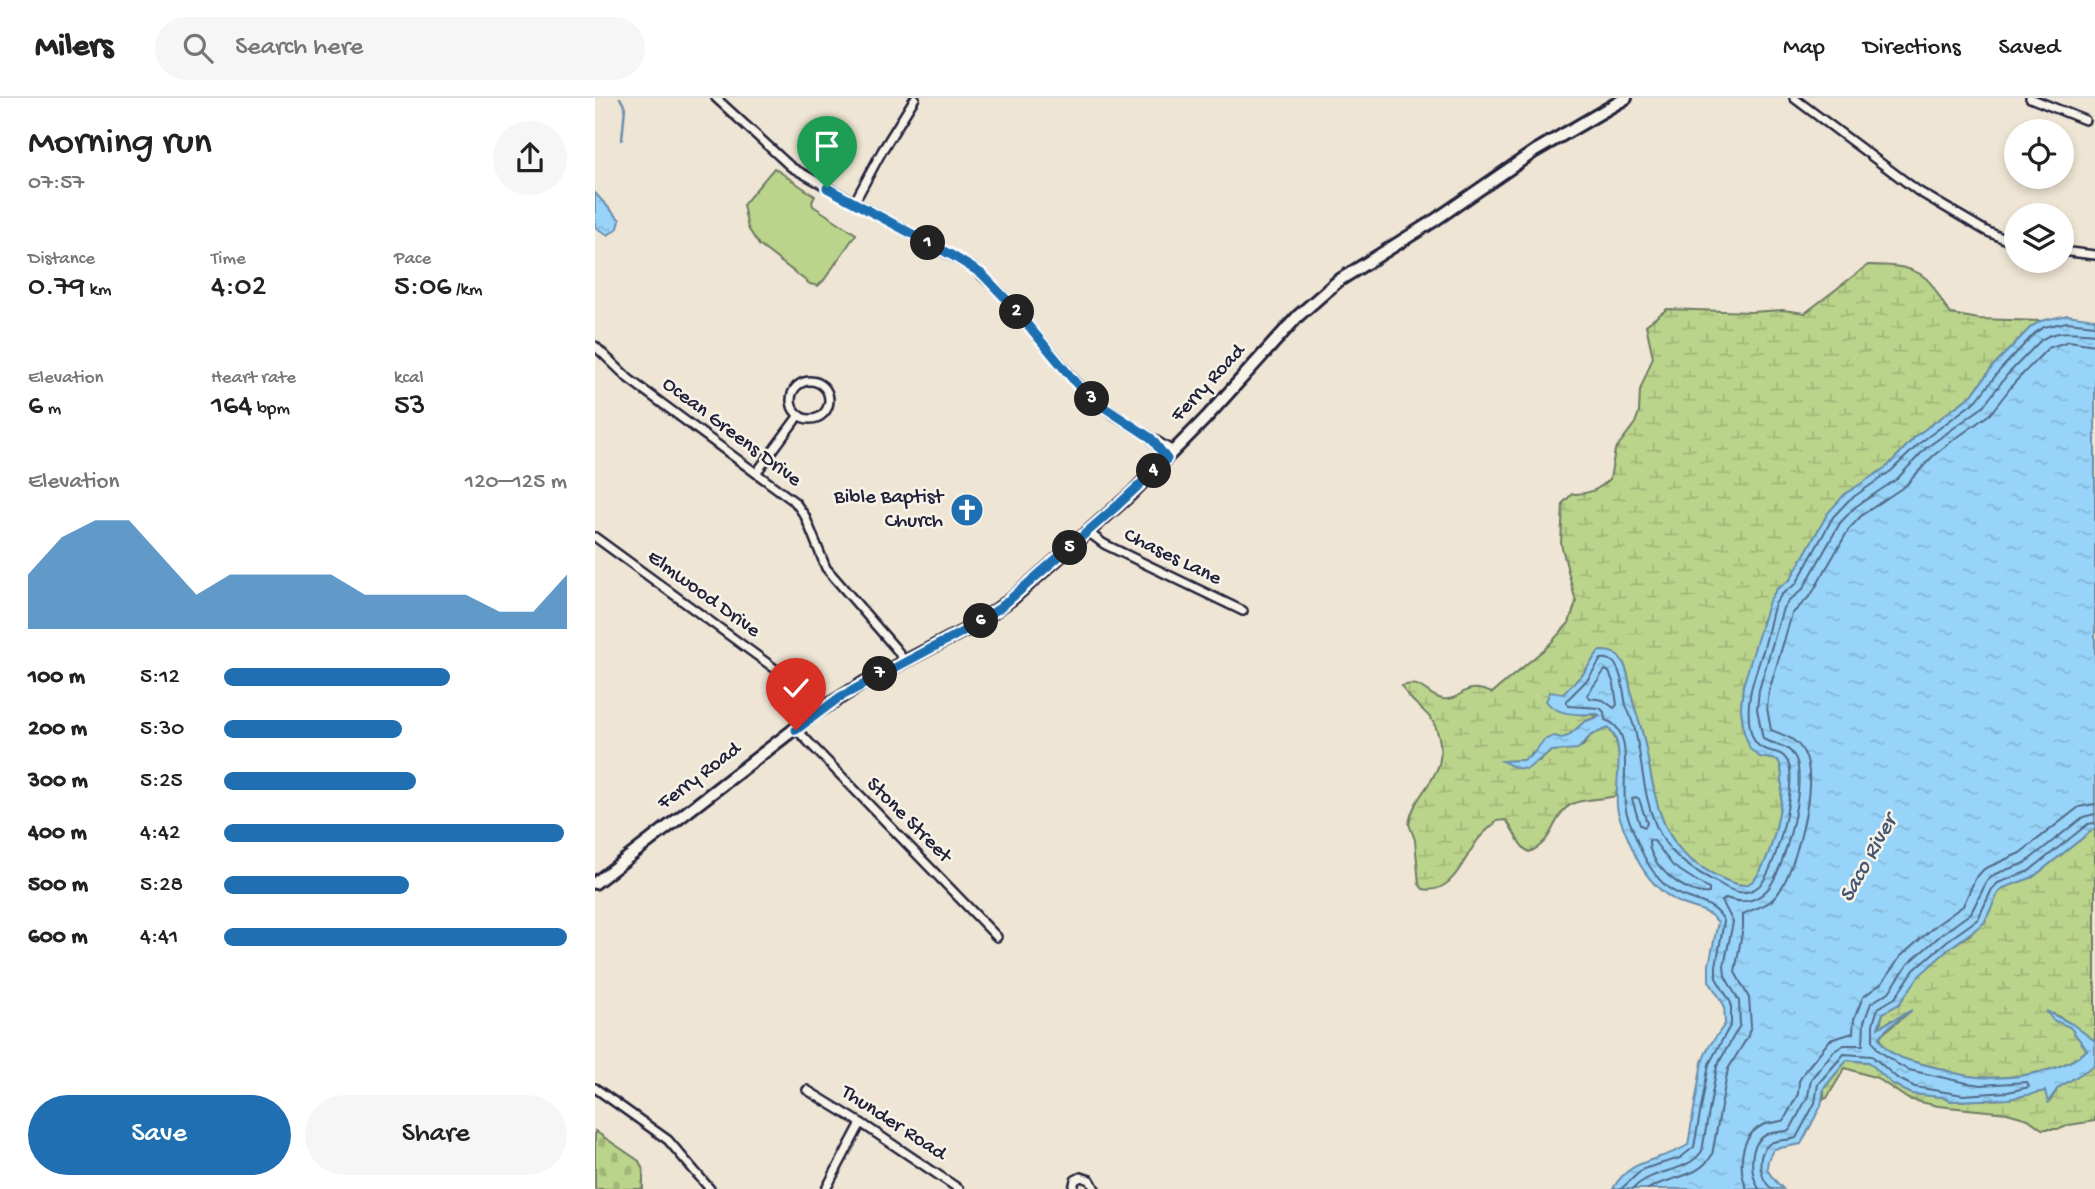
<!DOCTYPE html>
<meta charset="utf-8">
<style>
:root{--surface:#fff;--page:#f6f6f6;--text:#222;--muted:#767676;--line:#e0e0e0;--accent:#1f6fb2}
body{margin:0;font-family:"Gochi Hand",sans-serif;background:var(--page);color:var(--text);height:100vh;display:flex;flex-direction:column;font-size:26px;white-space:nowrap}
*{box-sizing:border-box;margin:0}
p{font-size:23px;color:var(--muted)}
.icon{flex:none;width:38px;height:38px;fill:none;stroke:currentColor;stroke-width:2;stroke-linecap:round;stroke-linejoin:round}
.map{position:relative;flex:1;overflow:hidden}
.side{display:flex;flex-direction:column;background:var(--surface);width:595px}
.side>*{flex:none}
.tools{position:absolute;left:1409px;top:21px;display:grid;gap:14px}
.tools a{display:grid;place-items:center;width:70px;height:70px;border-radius:50%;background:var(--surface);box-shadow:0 4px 10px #0003;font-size:35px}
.pin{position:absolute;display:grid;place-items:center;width:60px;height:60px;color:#fff;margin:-72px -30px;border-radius:50% 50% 50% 0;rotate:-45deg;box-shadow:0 0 7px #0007}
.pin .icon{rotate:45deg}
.km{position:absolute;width:35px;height:35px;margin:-18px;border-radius:50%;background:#222;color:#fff;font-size:19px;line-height:35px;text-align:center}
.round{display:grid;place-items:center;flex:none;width:74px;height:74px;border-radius:37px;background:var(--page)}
.headline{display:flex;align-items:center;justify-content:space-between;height:119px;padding:0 28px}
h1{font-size:38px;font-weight:600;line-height:52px}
.figures{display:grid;grid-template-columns:repeat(3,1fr);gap:10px;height:119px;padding:7px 28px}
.figures div{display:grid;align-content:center}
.figures b{font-size:30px;font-weight:600}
.figures small{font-size:19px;font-weight:400}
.figures p{font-size:19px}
.chart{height:196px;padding:14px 28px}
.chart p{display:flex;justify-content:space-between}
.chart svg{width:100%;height:126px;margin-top:7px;fill:var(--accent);opacity:.7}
.primary-button{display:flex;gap:14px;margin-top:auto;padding:14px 28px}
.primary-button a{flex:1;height:80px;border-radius:42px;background:var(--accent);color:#fff;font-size:28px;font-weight:600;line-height:80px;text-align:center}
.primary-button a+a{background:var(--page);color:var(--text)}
ul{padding:0 28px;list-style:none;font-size:23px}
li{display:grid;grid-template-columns:112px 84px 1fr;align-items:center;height:52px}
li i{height:18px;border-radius:9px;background:var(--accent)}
header{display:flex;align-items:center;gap:42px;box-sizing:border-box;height:98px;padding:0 35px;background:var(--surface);border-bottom:2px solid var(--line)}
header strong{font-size:33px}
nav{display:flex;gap:38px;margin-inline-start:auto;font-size:24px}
.search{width:490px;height:63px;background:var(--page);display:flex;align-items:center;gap:18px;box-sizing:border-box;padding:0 24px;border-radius:38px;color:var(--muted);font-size:26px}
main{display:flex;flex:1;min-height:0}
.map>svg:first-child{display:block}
</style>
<header>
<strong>Milers</strong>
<div class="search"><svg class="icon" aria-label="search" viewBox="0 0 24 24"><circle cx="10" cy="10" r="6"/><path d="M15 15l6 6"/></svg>Search here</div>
<nav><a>Map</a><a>Directions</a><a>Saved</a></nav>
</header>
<main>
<section class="side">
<div class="headline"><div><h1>Morning run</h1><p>07:57</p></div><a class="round"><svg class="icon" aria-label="share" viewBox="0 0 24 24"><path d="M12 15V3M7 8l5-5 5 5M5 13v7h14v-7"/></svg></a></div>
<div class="figures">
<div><p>Distance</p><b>0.79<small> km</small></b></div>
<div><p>Time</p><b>4:02</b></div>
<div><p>Pace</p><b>5:06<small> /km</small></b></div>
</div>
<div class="figures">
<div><p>Elevation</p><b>6<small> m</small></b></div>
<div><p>Heart rate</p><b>164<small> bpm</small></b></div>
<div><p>kcal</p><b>53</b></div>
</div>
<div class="chart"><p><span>Elevation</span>120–125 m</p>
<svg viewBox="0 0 160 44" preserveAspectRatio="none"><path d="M0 44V25L10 12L20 6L30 6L40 19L50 32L60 25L70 25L80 25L90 25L100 32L110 32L120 32L130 32L140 38L150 38L160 25V44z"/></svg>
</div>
<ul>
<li><b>100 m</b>5:12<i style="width:66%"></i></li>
<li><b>200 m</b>5:30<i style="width:52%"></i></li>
<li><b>300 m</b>5:25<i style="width:56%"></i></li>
<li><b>400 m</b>4:42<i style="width:99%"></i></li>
<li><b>500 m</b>5:28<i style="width:54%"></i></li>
<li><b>600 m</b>4:41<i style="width:100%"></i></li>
</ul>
<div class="primary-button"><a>Save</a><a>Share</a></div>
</section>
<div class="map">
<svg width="1500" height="1091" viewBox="0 0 1500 1091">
<defs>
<pattern id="wetland-marsh" width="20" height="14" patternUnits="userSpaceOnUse" patternTransform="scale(1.75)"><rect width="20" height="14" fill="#bbd48b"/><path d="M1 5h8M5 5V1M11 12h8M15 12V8" fill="none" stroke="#a0b679"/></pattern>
<pattern id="cemetery-stones" width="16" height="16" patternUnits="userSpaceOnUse" patternTransform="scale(1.75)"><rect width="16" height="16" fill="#bbd48b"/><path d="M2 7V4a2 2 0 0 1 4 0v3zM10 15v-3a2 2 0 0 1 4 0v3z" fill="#a0b679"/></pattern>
<pattern id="water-ripples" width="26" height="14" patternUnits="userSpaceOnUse" patternTransform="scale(1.75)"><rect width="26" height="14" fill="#98d4f9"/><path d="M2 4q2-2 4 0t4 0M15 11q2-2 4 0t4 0" fill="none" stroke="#83b6d6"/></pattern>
</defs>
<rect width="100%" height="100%" fill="#efe5d4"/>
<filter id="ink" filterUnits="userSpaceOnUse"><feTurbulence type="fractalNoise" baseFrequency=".0143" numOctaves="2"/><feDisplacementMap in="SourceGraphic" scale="14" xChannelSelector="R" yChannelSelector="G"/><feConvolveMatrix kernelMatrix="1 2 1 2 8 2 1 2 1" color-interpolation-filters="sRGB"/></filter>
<g filter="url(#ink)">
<!-- wetland -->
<g fill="url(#wetland-marsh)" stroke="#6e7b63" stroke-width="2">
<path d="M1273 167C1295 167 1323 167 1337 187 1344 197 1348 207 1356 216L1384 221 1446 223 1436 229 1399 267 1377 297 1321 338 1293 368 1250 397 1233 415 1195 482 1182 491 1167 524 1165 539 1148 588 1146 610 1149 634 1165 659 1183 662C1196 682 1176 777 1154 786 1140 792 1098 766 1088 755 1056 720 1058 673 1046 630 1044 621 1040 613 1038 604 1034 591 1035 570 1024 559 1018 553 1011 554 1004 553L988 576 968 597 981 616 1005 617 989 624 973 638 942 652 929 662 907 663H945L956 653 972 652 988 648 996 637 1013 630C1029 645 1024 679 1021 698 1010 701 985 701 977 706 957 716 960 745 934 754 923 748 920 733 911 722L902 723C896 729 888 735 882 743 868 762 857 797 828 791L824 786 820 742 814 726C820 687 859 679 841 630 835 613 814 605 807 588 829 581 830 598 848 601 870 603 865 582 897 595L952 549 974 525 981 504 966 446 968 405 977 396C994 396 1003 392 1015 381L1020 352 1040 325 1044 314 1045 292 1058 259 1051 227 1072 211 1156 214 1188 212 1210 215Z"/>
<path d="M1500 730V943L1477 926 1459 916 1458 922 1475 929 1492 952C1466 976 1407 983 1373 978 1359 976 1346 970 1332 967 1315 963 1288 958 1285 938L1316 913 1300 922H1296L1284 931 1288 915 1304 906 1323 878 1356 849 1377 835 1393 817 1403 795 1408 790 1438 779Z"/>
<path d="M1252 962 1274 964 1297 985 1309 992 1317 996 1347 999 1356 1003 1413 1001 1450 993 1455 1003 1463 990 1500 967V1023L1474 1027 1465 1031H1447L1433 1021 1412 1015 1343 1008 1313 1001 1282 980 1250 970 1232 1000 1229 1001V990Z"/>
</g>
<!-- cemetery -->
<path fill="url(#cemetery-stones)" stroke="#6e7b63" stroke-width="2" d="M0 1033 44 1063 48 1072V1091H0Z"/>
<!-- green -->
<path fill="#bbd48b" stroke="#6e7b63" stroke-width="2" d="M179 70 220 98 217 104 218 108 261 136 229 182 223 188 215 186 164 147 153 130 148 107Z"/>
<!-- water -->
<g fill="url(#water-ripples)" stroke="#698dad" stroke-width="2">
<path d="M0 95 25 122 23 130 13 137 0 129Z"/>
<path d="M1472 217 1500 221V730L1438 779 1408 790 1403 795 1389 825 1356 849 1324 878 1304 906 1288 915 1283 930 1317 912C1305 921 1292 928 1284 940 1294 960 1315 963 1335 968 1351 972 1365 978 1382 979 1414 982 1468 975 1492 952L1475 929 1458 922 1451 913 1477 926 1500 943V967L1463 990 1453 1004 1450 993 1413 1001 1356 1003 1347 999 1317 996 1309 992 1296 985 1274 964 1252 962 1229 990 1226 1008 1206 1046 1179 1051C1165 1071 1175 1077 1188 1091H1018C1035 1059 1066 1064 1093 1047L1107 964 1113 950 1130 926 1129 907 1114 883V867L1123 824C1112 811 1100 811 1085 805 1065 795 1051 779 1041 759 1035 745 1027 728 1023 714 1017 691 1033 648 1014 630L996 637 983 651 956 653 932 671 921 670 907 663 929 662 937 657 949 642 959 638 967 640 973 638 989 624 1005 618 1003 616C985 616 963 619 951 603L955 594 968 596 988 576 1004 553C1011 553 1018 553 1024 559 1034 569 1034 590 1038 604 1040 613 1044 621 1046 630 1058 673 1056 720 1088 755 1098 766 1140 792 1153 786 1176 777 1196 681 1183 662L1165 659 1155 651 1149 634 1146 610 1148 588 1174 503 1182 491 1195 482 1233 415 1250 396 1293 368 1321 338 1377 297 1399 267 1436 229 1446 223Z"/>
</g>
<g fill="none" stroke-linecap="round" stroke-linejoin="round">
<!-- shore -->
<g stroke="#516987" stroke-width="2">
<path d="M1010 572 1014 574 1019 586 1022 607 1019 610 1008 602 995 600 992 597Z"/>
<path d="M1041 699 1044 701 1052 725 1050 729 1045 727 1037 701Z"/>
<path d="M1054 742 1059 743 1078 768 1114 791V795C1091 798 1052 766 1054 742Z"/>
<path d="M1026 1091 1048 1071 1085 1060 1099 1049 1114 966 1136 926V905L1121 880V868L1129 823C1118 800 1090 804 1072 789 1051 771 1042 743 1033 719 1022 693 1044 632 1010 622L1009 614 1005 610 973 608 971 603 993 581 1006 561C1012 560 1016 561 1020 566 1028 578 1028 594 1031 607 1034 615 1038 624 1040 632 1048 666 1048 704 1065 736 1078 761 1101 774 1125 786 1138 794 1150 799 1164 788 1181 774 1201 688 1194 667 1186 643 1162 665 1155 630 1149 595 1163 574 1171 542 1174 530 1176 518 1180 506L1187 496 1201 486 1238 419 1254 402 1296 373 1326 344 1382 302 1405 272 1440 235 1449 229 1472 224 1500 227"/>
<path d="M1038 1091C1056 1070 1092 1076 1107 1053L1122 968 1145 927 1144 903 1130 878 1129 868 1138 824 1127 803 1131 800C1145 806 1160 804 1171 793 1189 776 1213 682 1200 659 1192 646 1180 647 1168 641L1162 611 1164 592 1188 510 1194 503 1208 491 1245 425 1260 409 1302 381 1331 350 1388 309 1412 277 1446 242C1463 230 1481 235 1500 236"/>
<path d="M1053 1091C1074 1078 1103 1081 1117 1057L1133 971 1152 940 1156 928 1154 900 1140 874 1148 829V816C1159 810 1172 809 1181 798 1200 776 1224 684 1210 657 1203 641 1191 638 1176 632L1172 610 1174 593 1197 516 1216 497 1254 431 1267 417 1310 388 1338 358 1357 343 1395 316 1420 284 1453 250 1474 243 1500 247"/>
<path d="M1152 1091C1143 1071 1144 1040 1166 1028 1173 1024 1182 1025 1189 1022L1203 996 1204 983 1209 974 1235 942 1258 935 1259 921 1268 899 1287 885 1306 858 1340 828 1368 808 1380 781 1389 771 1425 755 1484 709 1500 706"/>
<path d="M1164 1091C1155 1075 1152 1045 1173 1036 1180 1034 1189 1034 1195 1032L1213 998 1216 981 1239 953 1249 947H1268L1269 924 1276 905 1294 894 1313 866 1347 836 1376 815 1392 783 1400 776 1430 765 1488 719 1500 716"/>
<path d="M1177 1091C1165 1082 1160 1057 1174 1046 1181 1041 1193 1043 1201 1040L1220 1005 1223 986 1249 956 1277 958 1302 980 1320 989 1368 997 1413 994 1434 989 1432 984 1386 987 1372 985 1314 972 1304 967 1283 952 1278 943V926L1283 910 1300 900 1319 872 1352 843 1383 821 1397 791 1403 785 1434 773 1493 726 1500 725"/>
</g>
<!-- stream -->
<path stroke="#698dad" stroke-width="2.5" d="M25 0 30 9 27 42"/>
<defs>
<g id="minor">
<path d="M121 0 196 69 380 171 406 195 493 298 521 318 578 353"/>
<path d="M1199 0 1323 93 1391 133 1421 146"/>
<path d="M1435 0 1490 22"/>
<path d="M259 105 287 53 320 0"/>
<path d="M1466 153 1500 157"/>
<path d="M0 248 34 281 200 404 210 418 231 470 302 552 309 563"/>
<circle cx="215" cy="302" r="19"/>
<path d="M556 341 572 361"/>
<path d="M162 374 204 317"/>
<path d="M493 434 509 446 648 513"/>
<path d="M0 439 209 592 228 610"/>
<path d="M200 630 402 839"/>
<path d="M0 990 73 1042 115 1091"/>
<path d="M212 992 266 1025 364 1091"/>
<path d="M231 1091 266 1025"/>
<path d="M478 1091 480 1082 486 1079 495 1082 500 1091"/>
</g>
<path id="secondary" d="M0 785 219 616 270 584 380 527 418 500 536 396 610 321 703 218 743 183 840 122 940 53 1031 0"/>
</defs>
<!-- minor casing -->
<use href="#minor" stroke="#22223b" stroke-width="12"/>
<!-- secondary casing -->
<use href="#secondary" stroke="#22223b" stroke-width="16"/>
<!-- minor -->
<use href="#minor" stroke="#f7f3e8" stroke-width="7"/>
<!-- secondary -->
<use href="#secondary" stroke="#f7f3e8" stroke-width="10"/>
</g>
</g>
<g fill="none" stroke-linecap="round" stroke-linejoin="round" filter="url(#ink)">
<defs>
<path id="route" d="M201 632 245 599 367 534 405 510 523 407 572 361 556 340 501 304 485 290 413 203 387 176 358 158 232 90"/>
</defs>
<!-- route casing -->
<use href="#route" stroke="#fff" stroke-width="14"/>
<!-- route -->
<use href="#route" stroke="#1f6fb2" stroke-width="9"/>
</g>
<!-- icons -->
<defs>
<symbol id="church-disc" viewBox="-11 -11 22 22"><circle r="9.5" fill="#1f6fb2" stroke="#f7f3e8"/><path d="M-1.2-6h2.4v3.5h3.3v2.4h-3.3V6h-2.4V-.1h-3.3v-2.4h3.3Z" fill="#fff"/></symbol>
</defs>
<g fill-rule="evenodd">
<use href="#church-disc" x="353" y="393" width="38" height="38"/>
</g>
<g text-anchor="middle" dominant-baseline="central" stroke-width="5" stroke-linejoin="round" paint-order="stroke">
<!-- street labels -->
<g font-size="21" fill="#22223b" stroke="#f7f3e8">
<text transform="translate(614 286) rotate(-47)">Ferry Road</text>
<text transform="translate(136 335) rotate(37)">Ocean Greens Drive</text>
<text transform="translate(577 460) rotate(26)">Chases Lane</text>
<text transform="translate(108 497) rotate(36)">Elmwood Drive</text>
<text transform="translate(105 679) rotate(-37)">Ferry Road</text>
<text transform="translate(313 723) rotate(45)">Stone Street</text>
<text transform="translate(298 1026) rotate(33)">Thunder Road</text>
</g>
<!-- poi labels -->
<g font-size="21" fill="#22223b" stroke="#f7f3e8" text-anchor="end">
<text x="348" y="400">Bible Baptist<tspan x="348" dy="24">Church</tspan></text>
</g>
<!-- water labels -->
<g font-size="23" font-style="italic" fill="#455774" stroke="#f7f3e8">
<text transform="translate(1274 761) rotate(-61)">Saco River</text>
</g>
</g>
</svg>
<div class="tools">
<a><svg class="icon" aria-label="locate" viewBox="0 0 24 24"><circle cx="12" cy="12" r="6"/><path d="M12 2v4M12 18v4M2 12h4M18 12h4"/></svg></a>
<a><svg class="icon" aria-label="layers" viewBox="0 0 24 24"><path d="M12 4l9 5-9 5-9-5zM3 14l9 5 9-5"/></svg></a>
</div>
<div class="pin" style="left:232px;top:90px;background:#1e9e55"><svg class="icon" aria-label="arrive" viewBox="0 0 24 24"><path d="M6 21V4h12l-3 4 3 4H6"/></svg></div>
<div class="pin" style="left:201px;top:632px;background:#d93025"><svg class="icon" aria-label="check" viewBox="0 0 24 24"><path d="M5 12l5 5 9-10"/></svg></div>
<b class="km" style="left:333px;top:145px">1</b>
<b class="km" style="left:422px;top:214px">2</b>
<b class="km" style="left:497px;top:301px">3</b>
<b class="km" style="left:559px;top:373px">4</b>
<b class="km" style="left:475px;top:450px">5</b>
<b class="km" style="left:386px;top:523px">6</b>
<b class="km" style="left:285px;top:576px">7</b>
</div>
</main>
